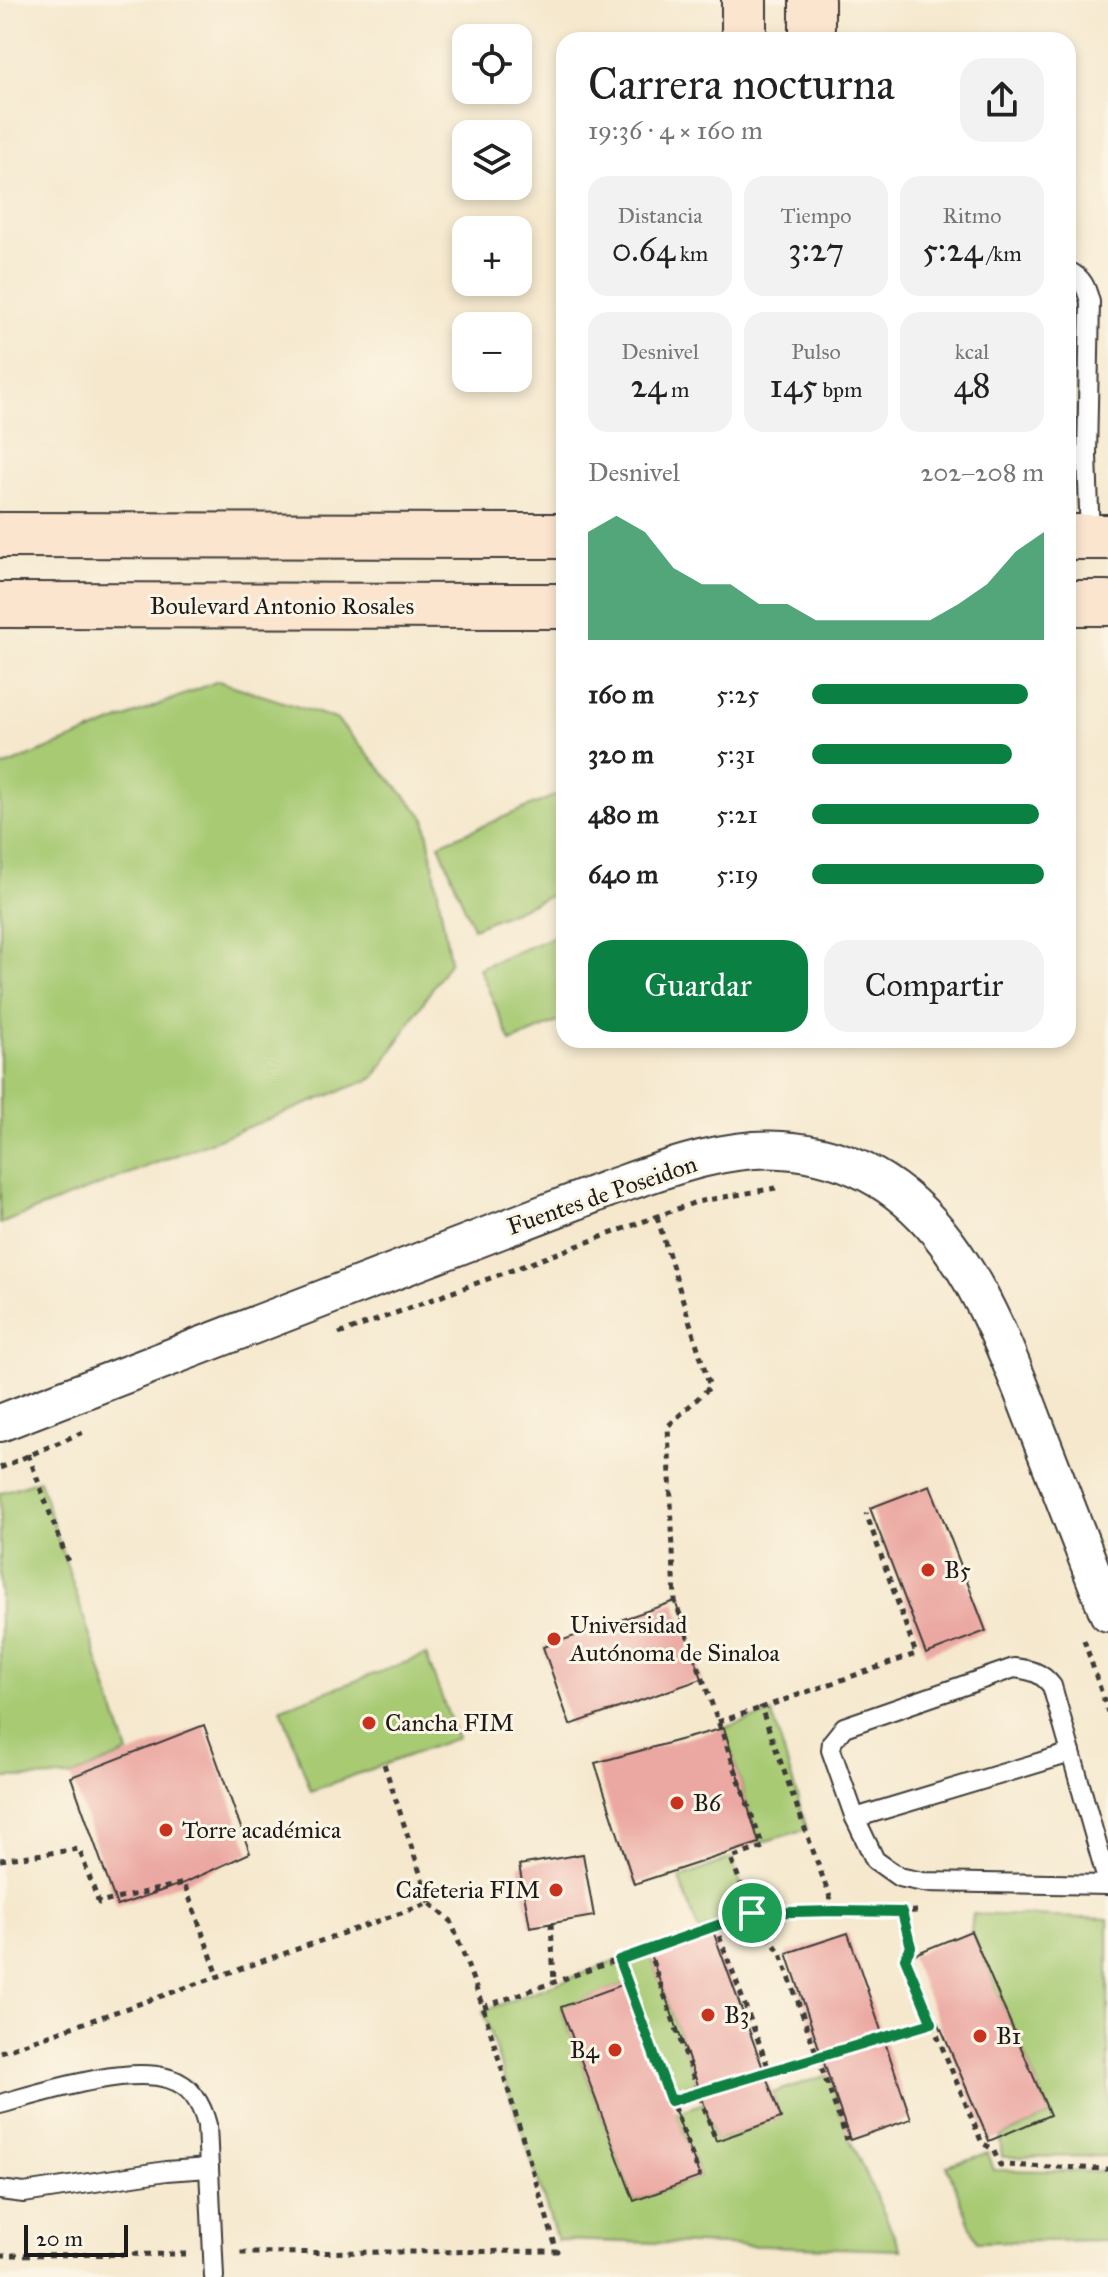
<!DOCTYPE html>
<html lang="es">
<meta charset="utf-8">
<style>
:root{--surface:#fff;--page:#f2f2f2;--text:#222;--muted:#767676;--accent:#0b8043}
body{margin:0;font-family:"IM FELL Great Primer",serif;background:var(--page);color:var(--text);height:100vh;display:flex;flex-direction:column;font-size:30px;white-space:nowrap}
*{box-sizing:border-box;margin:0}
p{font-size:26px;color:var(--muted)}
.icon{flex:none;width:44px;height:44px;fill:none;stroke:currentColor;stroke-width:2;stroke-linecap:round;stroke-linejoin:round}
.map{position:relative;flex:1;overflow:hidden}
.side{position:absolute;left:556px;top:32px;width:520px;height:1016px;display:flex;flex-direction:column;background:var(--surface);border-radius:24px;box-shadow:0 4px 12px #0003}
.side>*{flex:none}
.fabs{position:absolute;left:452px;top:24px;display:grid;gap:16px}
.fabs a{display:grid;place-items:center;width:80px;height:80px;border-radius:16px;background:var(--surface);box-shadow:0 4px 12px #0003;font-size:40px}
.scale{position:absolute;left:24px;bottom:20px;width:104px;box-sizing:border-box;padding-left:8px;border:4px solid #1c1c1c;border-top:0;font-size:22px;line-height:28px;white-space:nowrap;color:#1c1c1c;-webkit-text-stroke:6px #fcf5e5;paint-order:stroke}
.pin{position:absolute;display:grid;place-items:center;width:68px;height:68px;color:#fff;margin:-34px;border:4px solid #fff;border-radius:50%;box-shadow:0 2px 8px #0007}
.round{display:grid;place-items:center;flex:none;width:84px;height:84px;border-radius:24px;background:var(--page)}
.overview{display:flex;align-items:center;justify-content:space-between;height:136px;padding:0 32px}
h1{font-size:44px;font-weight:600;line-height:60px}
.stats{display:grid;grid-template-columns:repeat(3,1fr);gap:12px;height:136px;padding:8px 32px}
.stats div{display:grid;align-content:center;border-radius:20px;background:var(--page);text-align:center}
.stats b{font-size:34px;font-weight:600}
.stats small{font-size:22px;font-weight:400}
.stats p{font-size:22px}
.chart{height:224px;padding:16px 32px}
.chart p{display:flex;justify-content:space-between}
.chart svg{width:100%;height:144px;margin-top:8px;fill:var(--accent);opacity:.7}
.button{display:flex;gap:16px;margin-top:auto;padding:16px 32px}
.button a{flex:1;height:92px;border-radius:24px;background:var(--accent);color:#fff;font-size:32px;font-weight:600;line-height:92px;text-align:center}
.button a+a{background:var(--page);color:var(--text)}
ul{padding:0 32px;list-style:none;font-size:26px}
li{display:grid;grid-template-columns:128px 96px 1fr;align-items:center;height:60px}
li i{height:20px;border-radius:10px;background:var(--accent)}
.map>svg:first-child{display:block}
</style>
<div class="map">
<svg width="1108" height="2277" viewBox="0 0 1108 2277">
<rect width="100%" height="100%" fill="#fcf5e5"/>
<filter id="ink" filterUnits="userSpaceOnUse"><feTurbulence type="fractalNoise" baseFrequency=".0125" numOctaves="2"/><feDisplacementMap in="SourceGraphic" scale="16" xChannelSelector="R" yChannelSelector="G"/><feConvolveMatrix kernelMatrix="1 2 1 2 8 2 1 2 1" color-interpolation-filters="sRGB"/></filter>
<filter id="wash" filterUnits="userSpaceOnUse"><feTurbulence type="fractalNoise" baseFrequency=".006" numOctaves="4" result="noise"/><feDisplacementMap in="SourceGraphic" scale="32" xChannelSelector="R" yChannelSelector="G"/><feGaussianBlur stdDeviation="1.8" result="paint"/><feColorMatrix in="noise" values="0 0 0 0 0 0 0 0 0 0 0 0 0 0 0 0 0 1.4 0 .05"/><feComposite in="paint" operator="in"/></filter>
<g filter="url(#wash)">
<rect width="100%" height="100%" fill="#f5e8cd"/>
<!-- green -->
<g fill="#a7ca73" stroke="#627348" stroke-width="2">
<path d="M218 681 336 719 425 818 450 961 374 1078 0 1224V768Z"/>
<path d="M564 792V890L473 928 439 844Z"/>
<path d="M564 932V1019L511 1042 479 968Z"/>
<path d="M39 1480 128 1753 71 1777 0 1778V1493Z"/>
<path d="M426 1655 457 1738 311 1791 281 1708Z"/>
<path d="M772 1713 807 1829 759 1843 724 1728Z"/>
<path d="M731 1858 752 1913 699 1931 679 1879Z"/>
<path d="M973 1914 1108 1919V2156L1002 2157 1000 2137 1050 2115 971 1931Z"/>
<path d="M648 1949 697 2082 668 2093 627 1983 561 2008 634 2201 700 2177 676 2113 703 2103 716 2141 780 2118 772 2093 828 2075 850 2140 901 2250 557 2240 483 2011Z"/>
<path d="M988 2153 994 2170 1108 2172V2240L977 2242 947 2166Z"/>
</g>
<g id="blocks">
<!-- building -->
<g fill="#eba8a2">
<path d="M930 1485 986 1631 926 1654 870 1508Z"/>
<path d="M675 1601 702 1679 570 1725 543 1647Z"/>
<path d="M204 1725 250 1853 184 1883 117 1906 71 1777Z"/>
<path d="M724 1728 759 1843 634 1884 595 1763Z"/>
<path d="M583 1854 594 1916 530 1927 519 1865Z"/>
<path d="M713 1931 781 2118 716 2141 697 2082 648 1949Z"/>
<path d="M971 1931 1050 2115 989 2141 910 1956Z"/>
<path d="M848 1933 911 2119 850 2140 787 1953Z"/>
<path d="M627 1983 700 2177 634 2201 561 2007Z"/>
</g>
</g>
</g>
<g filter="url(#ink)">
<use href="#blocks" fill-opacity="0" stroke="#3d3b37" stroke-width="2"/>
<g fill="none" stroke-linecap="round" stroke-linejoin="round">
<defs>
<g id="lane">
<path d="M1068 271C1083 278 1086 287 1090 302L1087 456 1068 457"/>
<path d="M1087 456 1090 537"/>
<path d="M855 1818 1071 1753"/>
<path d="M1108 1883 1052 1686C1041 1672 1031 1670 1014 1668L844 1727 832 1742 831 1750 855 1818 875 1860 899 1877 923 1882 1108 1885"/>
<path d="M0 2104C44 2092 127 2065 170 2079 191 2085 202 2105 207 2125L214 2277"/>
<path d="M0 2190 24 2193 166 2171 209 2168"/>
</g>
<path id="street" d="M0 1423 605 1190C660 1171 722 1146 782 1150 938 1160 990 1307 1038 1432 1061 1492 1085 1553 1108 1613"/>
<g id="secondary">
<path d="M744 40V0"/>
<path d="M812 40V0"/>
<path d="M0 535 564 536"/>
<path d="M1068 537H1108"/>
<path d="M1068 603H1108"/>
<path d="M0 605 564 606"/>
</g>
</defs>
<!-- lane casing -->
<use href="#lane" stroke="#3d3b37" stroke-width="22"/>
<!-- street casing -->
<use href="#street" stroke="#3d3b37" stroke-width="40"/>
<!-- secondary casing -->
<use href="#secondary" stroke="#3d3b37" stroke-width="48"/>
<!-- path -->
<g stroke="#3d3b37" stroke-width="5" stroke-dasharray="6 6" stroke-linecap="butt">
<path d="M657 1217 710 1387 668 1426 675 1601 763 1847 731 1858 752 1913 781 1954 847 2140"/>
<path d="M339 1334 696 1202 776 1188"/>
<path d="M28 1454 68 1562"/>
<path d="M0 1468 83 1432"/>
<path d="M1084 1640 1108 1712"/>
<path d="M718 1722 761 1708"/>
<path d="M384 1764 430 1903"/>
<path d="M0 1860 79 1849 99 1903 184 1883 219 1978"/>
<path d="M835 1911 761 1708 916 1654 866 1513"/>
<path d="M902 1912 911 1947 905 1958 982 2143 993 2149 1000 2165 1108 2169"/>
<path d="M551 1923 554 1982"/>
<path d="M715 1925 770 2072"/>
<path d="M648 1949 716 2141"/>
<path d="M619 1960 700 2177"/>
<path d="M483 2007 752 1913 923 1911"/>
<path d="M0 2052 430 1903 451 1921 483 2007 557 2251 239 2253"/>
<path d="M671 2101 932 2023"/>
<path d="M0 2255 189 2254"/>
</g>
<!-- lane -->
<use href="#lane" stroke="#fff" stroke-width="18"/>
<!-- street -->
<use href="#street" stroke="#fff" stroke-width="36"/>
<!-- secondary -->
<use href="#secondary" stroke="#fbe5cf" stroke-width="44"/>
</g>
</g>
<g fill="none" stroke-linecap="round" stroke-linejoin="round" filter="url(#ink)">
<defs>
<path id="route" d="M835 1911 902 1912 911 1947 905 1958 932 2023 671 2101 619 1960 752 1913Z"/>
</defs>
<!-- route casing -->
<use href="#route" stroke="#fff" stroke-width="16"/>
<!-- route -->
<use href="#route" stroke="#0b8043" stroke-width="10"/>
</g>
<!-- markers -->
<g fill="#c8321e" stroke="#fcf5e5" stroke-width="3">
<circle cx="928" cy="1570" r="8"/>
<circle cx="554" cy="1639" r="8"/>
<circle cx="369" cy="1723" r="8"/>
<circle cx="677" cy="1803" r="8"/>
<circle cx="166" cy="1830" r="8"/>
<circle cx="556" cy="1890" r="8"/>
<circle cx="708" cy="2015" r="8"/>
<circle cx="980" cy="2036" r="8"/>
<circle cx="615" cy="2050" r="8"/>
</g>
<g text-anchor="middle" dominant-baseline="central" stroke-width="6" stroke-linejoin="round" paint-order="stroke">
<!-- street labels -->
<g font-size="24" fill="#1c1c1c" stroke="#fcf5e5">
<text x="282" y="606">Boulevard Antonio Rosales</text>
<text transform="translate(602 1195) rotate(-19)">Fuentes de Poseidon</text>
</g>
<!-- poi labels -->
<g font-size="24" fill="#1c1c1c" stroke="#fcf5e5" text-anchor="start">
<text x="944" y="1570">B5</text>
<text x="570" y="1625">Universidad<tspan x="570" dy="28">Autónoma de Sinaloa</tspan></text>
<text x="385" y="1723">Cancha FIM</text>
<text x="693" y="1803">B6</text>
<text x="182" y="1830">Torre académica</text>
<text x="540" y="1890" text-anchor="end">Cafeteria FIM</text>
<text x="724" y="2015">B3</text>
<text x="996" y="2036">B1</text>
<text x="599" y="2050" text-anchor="end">B4</text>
</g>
</g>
</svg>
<div class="fabs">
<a><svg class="icon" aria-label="locate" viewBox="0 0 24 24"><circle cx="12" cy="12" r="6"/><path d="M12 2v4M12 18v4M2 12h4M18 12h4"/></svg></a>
<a><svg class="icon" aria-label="layers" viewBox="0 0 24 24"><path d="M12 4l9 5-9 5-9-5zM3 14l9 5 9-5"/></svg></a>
<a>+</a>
<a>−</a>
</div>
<div class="scale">20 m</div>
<div class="pin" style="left:752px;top:1913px;background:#1e9e55"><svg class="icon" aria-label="arrive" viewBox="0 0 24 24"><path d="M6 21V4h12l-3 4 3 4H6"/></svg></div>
<section class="side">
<div class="overview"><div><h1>Carrera nocturna</h1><p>19:36 · 4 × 160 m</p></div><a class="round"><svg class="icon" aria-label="share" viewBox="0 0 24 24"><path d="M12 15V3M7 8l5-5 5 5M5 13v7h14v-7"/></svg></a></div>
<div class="stats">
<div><p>Distancia</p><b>0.64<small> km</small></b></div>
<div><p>Tiempo</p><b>3:27</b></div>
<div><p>Ritmo</p><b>5:24<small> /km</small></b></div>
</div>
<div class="stats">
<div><p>Desnivel</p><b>24<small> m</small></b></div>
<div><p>Pulso</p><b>145<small> bpm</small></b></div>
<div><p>kcal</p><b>48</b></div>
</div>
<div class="chart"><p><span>Desnivel</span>202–208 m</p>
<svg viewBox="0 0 160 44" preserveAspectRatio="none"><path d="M0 44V11L10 6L20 11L30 22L40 27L50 27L60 33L70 33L80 38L90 38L100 38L110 38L120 38L130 33L140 27L150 17L160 11V44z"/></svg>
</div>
<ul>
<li><b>160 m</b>5:25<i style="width:93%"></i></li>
<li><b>320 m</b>5:31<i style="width:86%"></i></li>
<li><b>480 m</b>5:21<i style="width:98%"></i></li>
<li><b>640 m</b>5:19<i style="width:100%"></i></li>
</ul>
<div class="button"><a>Guardar</a><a>Compartir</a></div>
</section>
</div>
